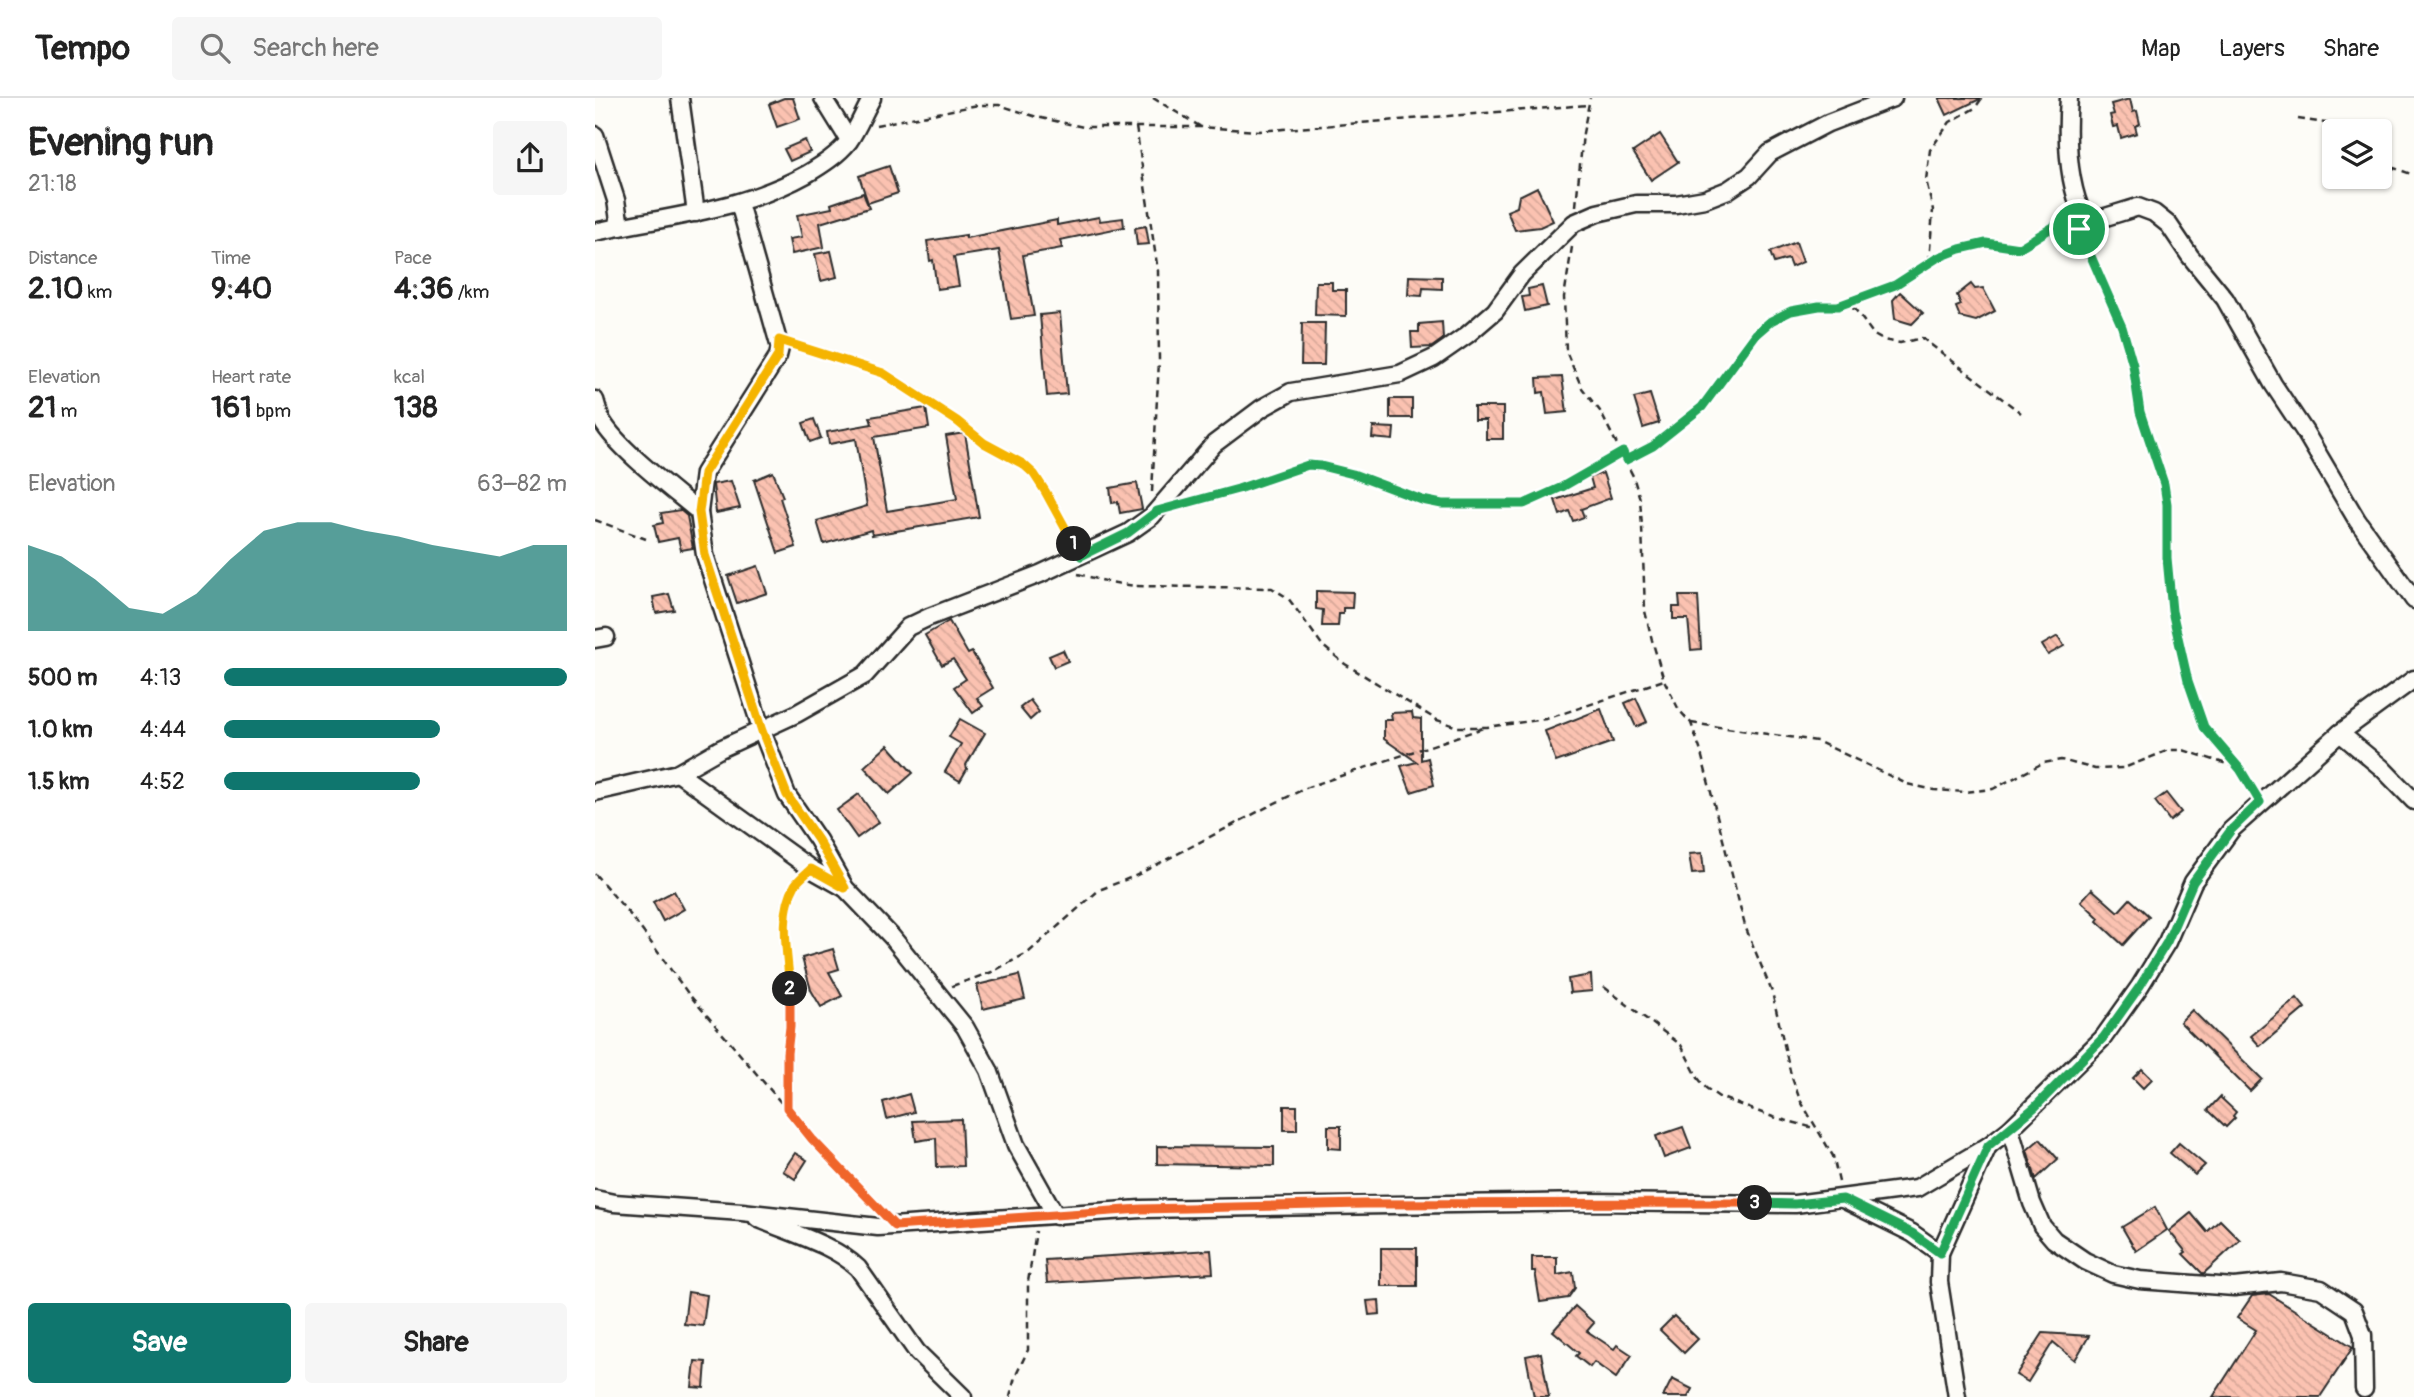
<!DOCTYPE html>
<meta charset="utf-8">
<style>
:root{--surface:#fff;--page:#f6f6f6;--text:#222;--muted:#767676;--line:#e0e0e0;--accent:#0f766e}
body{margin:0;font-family:Pangolin,sans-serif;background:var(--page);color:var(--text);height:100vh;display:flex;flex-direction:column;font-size:26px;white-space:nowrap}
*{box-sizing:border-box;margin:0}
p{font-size:23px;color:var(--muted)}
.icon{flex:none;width:38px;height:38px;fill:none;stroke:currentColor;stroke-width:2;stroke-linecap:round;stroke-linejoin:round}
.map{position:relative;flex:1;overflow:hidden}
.details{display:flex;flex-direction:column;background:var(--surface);width:595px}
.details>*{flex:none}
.fabs{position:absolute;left:1727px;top:21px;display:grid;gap:14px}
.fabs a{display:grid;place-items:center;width:70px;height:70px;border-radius:7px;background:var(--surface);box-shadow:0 2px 5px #0004;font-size:35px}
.pin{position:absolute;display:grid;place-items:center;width:60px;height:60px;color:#fff;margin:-30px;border:4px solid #fff;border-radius:50%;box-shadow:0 2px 7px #0007}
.km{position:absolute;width:35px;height:35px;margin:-18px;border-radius:50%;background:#222;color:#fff;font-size:19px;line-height:35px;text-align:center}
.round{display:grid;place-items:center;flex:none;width:74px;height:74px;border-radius:7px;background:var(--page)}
.summary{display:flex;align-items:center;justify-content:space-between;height:119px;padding:0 28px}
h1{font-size:38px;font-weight:700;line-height:52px}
.figures{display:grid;grid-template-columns:repeat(3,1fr);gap:10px;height:119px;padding:7px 28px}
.figures div{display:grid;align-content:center}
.figures b{font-size:30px;font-weight:700}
.figures small{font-size:19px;font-weight:400}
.figures p{font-size:19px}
.chart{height:196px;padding:14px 28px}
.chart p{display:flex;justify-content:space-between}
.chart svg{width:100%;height:126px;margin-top:7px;fill:var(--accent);opacity:.7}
.primary-button{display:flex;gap:14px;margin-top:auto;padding:14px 28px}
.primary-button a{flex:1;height:80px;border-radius:7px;background:var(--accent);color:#fff;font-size:28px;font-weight:700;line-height:80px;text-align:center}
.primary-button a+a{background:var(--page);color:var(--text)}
ul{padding:0 28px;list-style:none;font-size:23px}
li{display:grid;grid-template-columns:112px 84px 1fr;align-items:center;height:52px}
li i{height:18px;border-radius:9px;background:var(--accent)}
header{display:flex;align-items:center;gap:42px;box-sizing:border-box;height:98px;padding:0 35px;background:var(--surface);border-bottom:2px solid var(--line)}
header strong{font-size:33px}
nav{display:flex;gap:38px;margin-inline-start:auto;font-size:24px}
.search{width:490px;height:63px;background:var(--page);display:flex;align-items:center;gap:18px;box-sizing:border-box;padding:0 24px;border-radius:7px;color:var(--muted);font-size:26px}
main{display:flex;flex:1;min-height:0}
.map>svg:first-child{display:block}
</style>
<header>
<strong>Tempo</strong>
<div class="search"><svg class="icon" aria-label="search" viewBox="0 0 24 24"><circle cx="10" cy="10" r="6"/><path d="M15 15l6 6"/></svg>Search here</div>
<nav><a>Map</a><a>Layers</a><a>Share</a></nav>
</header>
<main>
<section class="details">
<div class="summary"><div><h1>Evening run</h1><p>21:18</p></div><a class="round"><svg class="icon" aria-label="share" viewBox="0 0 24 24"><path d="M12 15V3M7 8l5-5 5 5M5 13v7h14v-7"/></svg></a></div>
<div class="figures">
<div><p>Distance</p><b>2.10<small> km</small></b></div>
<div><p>Time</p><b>9:40</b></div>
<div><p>Pace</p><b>4:36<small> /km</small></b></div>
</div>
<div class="figures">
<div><p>Elevation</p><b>21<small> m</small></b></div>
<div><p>Heart rate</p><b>161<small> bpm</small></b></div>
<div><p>kcal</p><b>138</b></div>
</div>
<div class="chart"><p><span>Elevation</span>63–82 m</p>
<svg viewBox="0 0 160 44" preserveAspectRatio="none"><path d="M0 44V14L10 18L20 26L30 36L40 38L50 31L60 19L70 9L80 6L90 6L100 9L110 11L120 14L130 16L140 18L150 14L160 14V44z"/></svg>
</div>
<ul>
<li><b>500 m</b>4:13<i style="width:100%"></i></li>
<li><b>1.0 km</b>4:44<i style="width:63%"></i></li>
<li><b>1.5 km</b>4:52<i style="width:57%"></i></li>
</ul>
<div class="primary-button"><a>Save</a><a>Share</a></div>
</section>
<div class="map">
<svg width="1819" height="1299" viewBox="0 0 1819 1299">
<defs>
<pattern id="building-back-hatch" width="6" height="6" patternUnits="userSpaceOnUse" patternTransform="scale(1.75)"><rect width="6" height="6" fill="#fbc2b1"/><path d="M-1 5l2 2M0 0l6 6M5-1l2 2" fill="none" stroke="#d7a798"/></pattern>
</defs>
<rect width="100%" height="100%" fill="#fdfcf7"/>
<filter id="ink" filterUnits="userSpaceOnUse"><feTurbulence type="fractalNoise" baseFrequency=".0143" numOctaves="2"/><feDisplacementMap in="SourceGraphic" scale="14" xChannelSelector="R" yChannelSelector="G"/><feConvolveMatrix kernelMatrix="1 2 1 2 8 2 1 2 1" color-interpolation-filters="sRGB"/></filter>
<g filter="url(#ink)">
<!-- building -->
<g fill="url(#building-back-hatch)" stroke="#2b2b2b" stroke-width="2">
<path d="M189 0H198L205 21 182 29 174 6Z"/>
<path d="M1344 0H1387L1352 17Z"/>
<path d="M1535 1 1538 14 1542 13 1545 26 1540 28 1542 35 1526 40 1523 28 1518 29 1515 17 1519 16 1516 6Z"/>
<path d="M1065 36 1083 64 1056 82 1038 54Z"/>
<path d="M210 42 215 54 195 63 189 51Z"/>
<path d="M294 68 303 95 273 105 264 78Z"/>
<path d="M942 89 958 123 945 129 920 132 912 113 922 109 924 98Z"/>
<path d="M268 95 274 110 225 125 229 149 197 156 194 141 207 139 202 117 237 110 236 106Z"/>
<path d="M504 119 505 123 528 120 529 129 465 142 467 150 428 157 439 218 416 221 404 152 359 159 364 188 342 191 338 162 335 163 332 143 371 137V140L462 122V127Z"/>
<path d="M551 128 554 146 542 147 540 130Z"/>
<path d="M1201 144 1208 164 1196 169 1193 161 1179 165 1175 154Z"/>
<path d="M236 153 242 179 226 183 220 156Z"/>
<path d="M814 178 847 179V191L828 190 827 198 813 197Z"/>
<path d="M721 184H737V192H751V218L720 217Z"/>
<path d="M1376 186 1380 191 1388 190 1400 213 1381 223 1365 219 1361 209 1366 207 1362 197Z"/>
<path d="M947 188 952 208 930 213 927 199 934 198 933 191Z"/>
<path d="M1305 194 1328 215 1317 226 1300 221 1298 202Z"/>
<path d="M465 215 472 296 452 298 445 217Z"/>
<path d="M847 224 848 241 837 249 817 250 816 234H824V226Z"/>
<path d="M707 225H730L729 267H706Z"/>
<path d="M967 279 972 314 952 316 949 294 943 295 942 280Z"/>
<path d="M1055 296 1064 325 1048 330 1039 300Z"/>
<rect x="795" y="301" width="22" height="19"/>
<path d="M879 309H908V341H891V322H879Z"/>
<path d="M331 310 334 330 279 339 292 413 362 401 351 338 370 335 384 419 277 437 276 432 229 446 222 423 272 408 261 341 234 346 232 334 277 326 275 319Z"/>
<path d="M219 321 226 340 215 344 208 325Z"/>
<path d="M778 329 799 330 798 342 777 340Z"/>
<path d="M178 374 188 399 185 400 201 449 183 455 159 382Z"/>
<path d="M1008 375 1016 400 986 411 989 419 978 423 974 413 965 417 960 402 998 390 995 379Z"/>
<path d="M136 383 145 410 121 415 118 386Z"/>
<path d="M542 385 547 411 525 415 523 404 517 405 515 390Z"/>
<path d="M85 412 92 418 98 450 86 452 83 440 63 444 59 427 68 425 66 415Z"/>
<path d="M163 468 172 495 142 505 133 478Z"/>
<path d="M721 493 758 494 757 510H748V516H744L743 528H727L728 512 721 511Z"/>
<path d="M74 496 79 512 61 515 58 499Z"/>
<path d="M1084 498H1103L1106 551 1096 552 1093 521H1078V509H1085Z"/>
<path d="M354 523 373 556 377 554 398 590 382 600 388 608 378 615 359 589 371 581 358 561 347 567 330 537Z"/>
<path d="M1463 538 1469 548 1453 557 1447 547Z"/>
<path d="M468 552 473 563 459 569 454 558Z"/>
<path d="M1041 600 1052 624 1041 629 1030 605Z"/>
<path d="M435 602 444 614 435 622 425 610Z"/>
<path d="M1006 611 1018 644 961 664 950 633Z"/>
<path d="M817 614 818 620 826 621V662L833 660 839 687 816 694 806 668 822 664 789 641V622H797L796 615Z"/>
<path d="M365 621 390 635 371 667 372 671 365 683 350 674 366 646 354 639Z"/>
<path d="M293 647 318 675 294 696 269 669Z"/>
<path d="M1571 695 1586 714 1575 723 1560 703Z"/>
<path d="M264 696 284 724 262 740 242 712Z"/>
<path d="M1107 755 1109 775 1097 776 1094 756Z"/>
<path d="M1497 791 1523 814 1535 801 1554 818 1528 847 1502 823 1504 820 1486 803Z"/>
<path d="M79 793 89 811 68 823 58 804Z"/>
<path d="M238 851 244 871 234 874 247 898 226 909 216 892 207 860Z"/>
<path d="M424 877 430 901 388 911 382 887Z"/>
<path d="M996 877 997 893 975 895 973 881Z"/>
<path d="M1702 900 1710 910 1665 948 1656 938Z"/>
<path d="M1597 912 1667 981 1655 993 1585 924Z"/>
<path d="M1547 971 1557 981 1548 990 1538 980Z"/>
<path d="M314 996 319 1014 292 1021 288 1004Z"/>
<path d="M1625 999 1641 1014 1638 1018 1640 1020 1631 1029 1613 1012Z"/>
<rect x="689" y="1008" width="13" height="24"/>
<path d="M366 1021 368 1068 342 1069 341 1040 321 1043 318 1023Z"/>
<path d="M733 1028H746V1051L733 1050Z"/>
<path d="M1088 1029 1096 1050 1069 1060 1061 1038Z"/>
<path d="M1445 1041 1463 1061 1441 1081 1432 1052Z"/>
<path d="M1584 1045 1610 1067 1600 1077 1575 1055Z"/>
<path d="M562 1048 679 1049V1068L562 1066Z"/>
<path d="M200 1055 212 1062 200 1081 188 1073Z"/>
<path d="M1560 1109 1572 1132 1541 1153 1527 1129Z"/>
<path d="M1596 1115 1612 1134 1625 1122 1645 1142 1608 1176 1588 1156 1591 1154 1574 1133Z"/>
<rect x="786" y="1150" width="36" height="38"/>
<path d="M616 1152 618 1175 452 1185 450 1162Z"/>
<path d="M937 1159H962V1177L978 1174 980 1190 973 1200 945 1204 940 1173H937Z"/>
<path d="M93 1194 112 1197 108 1228 89 1226Z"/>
<path d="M1674 1196 1758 1249 1725 1299H1618L1661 1232 1642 1220 1657 1198Z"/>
<path d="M784 1202 785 1216 774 1217 772 1203Z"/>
<path d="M980 1208 999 1225 992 1233 1019 1251 1022 1247 1037 1257 1021 1280 999 1264 995 1269 981 1258 984 1255 958 1233Z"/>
<path d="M1079 1218 1103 1241 1089 1255 1065 1232Z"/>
<path d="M1448 1235 1494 1238 1480 1262 1458 1244 1433 1284 1421 1277Z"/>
<path d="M946 1255 954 1299H939L931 1258Z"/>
<path d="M100 1263 111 1264 109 1290 97 1289Z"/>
<path d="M1077 1281 1097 1291 1093 1299H1068Z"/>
</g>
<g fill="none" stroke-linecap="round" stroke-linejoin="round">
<defs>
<g id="minor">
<path d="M85 0 101 115"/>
<path d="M228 0 254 42"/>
<path d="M1474 0C1471 39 1472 84 1489 120L1495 123 1504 121 1543 109 1559 115 1574 127 1595 158 1630 201 1678 286 1710 334 1762 422 1819 502"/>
<path d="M0 37 21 102 25 129"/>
<path d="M144 105 185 250 183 258 109 375 104 414 110 457 167 633 192 697 223 742 250 790 297 839 370 929 394 972 421 1047 461 1118"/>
<path d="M0 134C74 118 145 113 212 76 227 67 243 57 254 43 263 30 269 14 277 0"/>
<path d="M0 302C2 309 4 317 7 323 23 351 78 392 104 414"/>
<path d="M0 541 11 539"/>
<path d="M1745 635 1787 670 1819 703"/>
<path d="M83 675 216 771 248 789"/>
<path d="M0 694 83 675 125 651 201 616 270 577 313 529 334 519 445 476 533 435 557 418 619 346 667 310 696 294 805 276 839 260 872 237 900 213 927 176 979 125 1002 115 1041 106H1081L1110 101 1133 92 1154 78 1175 55 1233 25 1298 0"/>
<path d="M1415 1031 1437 1105 1447 1128 1459 1142 1490 1163 1518 1176 1545 1182 1639 1189 1686 1184 1726 1191 1759 1213 1768 1237 1769 1291"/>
<path d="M0 1101 19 1105 147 1114 283 1129 546 1111 993 1104 1200 1106 1322 1090 1393 1048 1415 1031 1508 940 1545 888 1572 844 1598 784 1636 732 1745 635 1819 581"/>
<path d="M1248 1101 1317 1135 1345 1155"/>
<path d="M162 1120C195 1135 238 1146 263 1170L322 1254 368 1299"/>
<path d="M1362 1299 1344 1184 1345 1155 1393 1048"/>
</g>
</defs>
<!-- minor casing -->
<use href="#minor" stroke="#2b2b2b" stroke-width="21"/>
<!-- path -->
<g stroke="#2b2b2b" stroke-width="2.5" stroke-dasharray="7 5" stroke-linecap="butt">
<path d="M558 0 606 29"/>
<path d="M1703 21 1738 26 1744 33"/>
<path d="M281 27 383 7H404L442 19 488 29H606L664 33 992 7"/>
<path d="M541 29 563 173 564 263 557 394"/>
<path d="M1785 65 1819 77"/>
<path d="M981 108 988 35 995 0"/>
<path d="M1486 137 1527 229 1538 267 1545 314 1569 386 1577 513 1593 583 1609 629 1645 671 1658 692"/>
<path d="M977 149 969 199 971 253 987 290 1005 313 1038 378 1045 401 1047 429 1050 513 1057 542 1069 582 1084 612 1096 625 1105 651 1150 828 1177 894 1196 977 1205 1002 1238 1058 1244 1084"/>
<path d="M1334 164 1338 112 1331 82 1335 52 1355 24 1380 10 1387 0"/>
<path d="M1243 208 1300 187 1342 160 1365 151 1390 145 1424 150 1458 129 1474 126"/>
<path d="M201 248 255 263 288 275 362 323 389 345 427 366 439 376 450 393 477 442"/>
<path d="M1031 362 1058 348 1107 309 1161 236 1176 223 1196 213 1224 208 1253 209 1260 211 1279 237 1288 242 1305 245 1327 240 1426 315"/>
<path d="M589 406 643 391 713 367 726 368 758 376 827 402 847 406H929L967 389 1026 355"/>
<path d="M0 422 51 441"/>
<path d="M483 476 514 484 540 488 677 490 693 500 728 548 750 566 842 622 863 629H892L951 621 1069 582"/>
<path d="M1096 625 1222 643 1312 686 1339 692 1370 694 1398 691 1448 665 1466 662 1500 671 1529 670 1574 652H1588L1644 670"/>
<path d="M0 776 38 820 92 894 217 1041 285 1112"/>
<path d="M357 888 397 874 434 854 504 792 540 778 676 707 713 689 888 630"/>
<path d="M1009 889 1086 947 1103 980 1111 990 1124 999 1178 1019 1219 1030"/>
<path d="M192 1008V955L196 905 191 835 197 793 206 780"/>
<path d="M415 1299 420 1279 433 1252V1184L441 1133"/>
</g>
<!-- minor -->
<use href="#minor" stroke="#fdfcf7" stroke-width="16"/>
</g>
</g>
<g fill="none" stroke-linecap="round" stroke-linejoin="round" filter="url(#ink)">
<defs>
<path id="split-1" d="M479 446 486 458 533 435 562 413 643 391 713 367 726 368 758 376 827 402 847 406H929L967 389 1028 354 1031 362 1058 348 1107 309 1161 236 1176 223 1196 213 1224 208H1243L1300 187 1342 160 1365 151 1391 145 1424 150 1458 129 1477 126 1484 131"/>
<path id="split-2" d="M195 891C193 859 183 816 200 787 204 781 211 776 216 771L250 790 223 742 192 697 167 633 110 457 104 414 109 375 183 258 184 242 288 275 362 323 389 345 428 366 439 376 450 393 479 446"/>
<path id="split-3" d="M195 891V929L192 955V1010L217 1041 300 1128 546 1111 769 1106 1160 1105"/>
<path id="split-4" d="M1160 1105 1200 1106 1248 1101 1317 1135 1345 1155 1393 1048 1440 1009 1508 940 1545 888 1572 844 1598 784 1636 732 1665 704 1645 671 1609 629 1593 583 1577 513 1572 460V406L1569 386 1545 314 1538 267 1527 229 1484 131"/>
</defs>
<!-- split-1 casing -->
<use href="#split-1" stroke="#fff" stroke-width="14"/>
<!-- split-2 casing -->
<use href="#split-2" stroke="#fff" stroke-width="14"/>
<!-- split-3 casing -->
<use href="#split-3" stroke="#fff" stroke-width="14"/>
<!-- split-4 casing -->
<use href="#split-4" stroke="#fff" stroke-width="14"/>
<!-- split-1 -->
<use href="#split-1" stroke="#22a559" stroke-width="9"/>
<!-- split-2 -->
<use href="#split-2" stroke="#f5b400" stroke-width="9"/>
<!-- split-3 -->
<use href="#split-3" stroke="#f0652b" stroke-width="9"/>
<!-- split-4 -->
<use href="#split-4" stroke="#22a559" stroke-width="9"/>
</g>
</svg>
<div class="fabs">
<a><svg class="icon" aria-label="layers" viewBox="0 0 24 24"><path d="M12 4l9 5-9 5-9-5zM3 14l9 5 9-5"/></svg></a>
</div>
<div class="pin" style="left:1484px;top:131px;background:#1e9e55"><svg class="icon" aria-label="arrive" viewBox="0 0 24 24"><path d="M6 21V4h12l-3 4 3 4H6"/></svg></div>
<b class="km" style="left:479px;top:446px">1</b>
<b class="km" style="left:195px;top:891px">2</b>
<b class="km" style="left:1160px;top:1105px">3</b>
</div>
</main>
